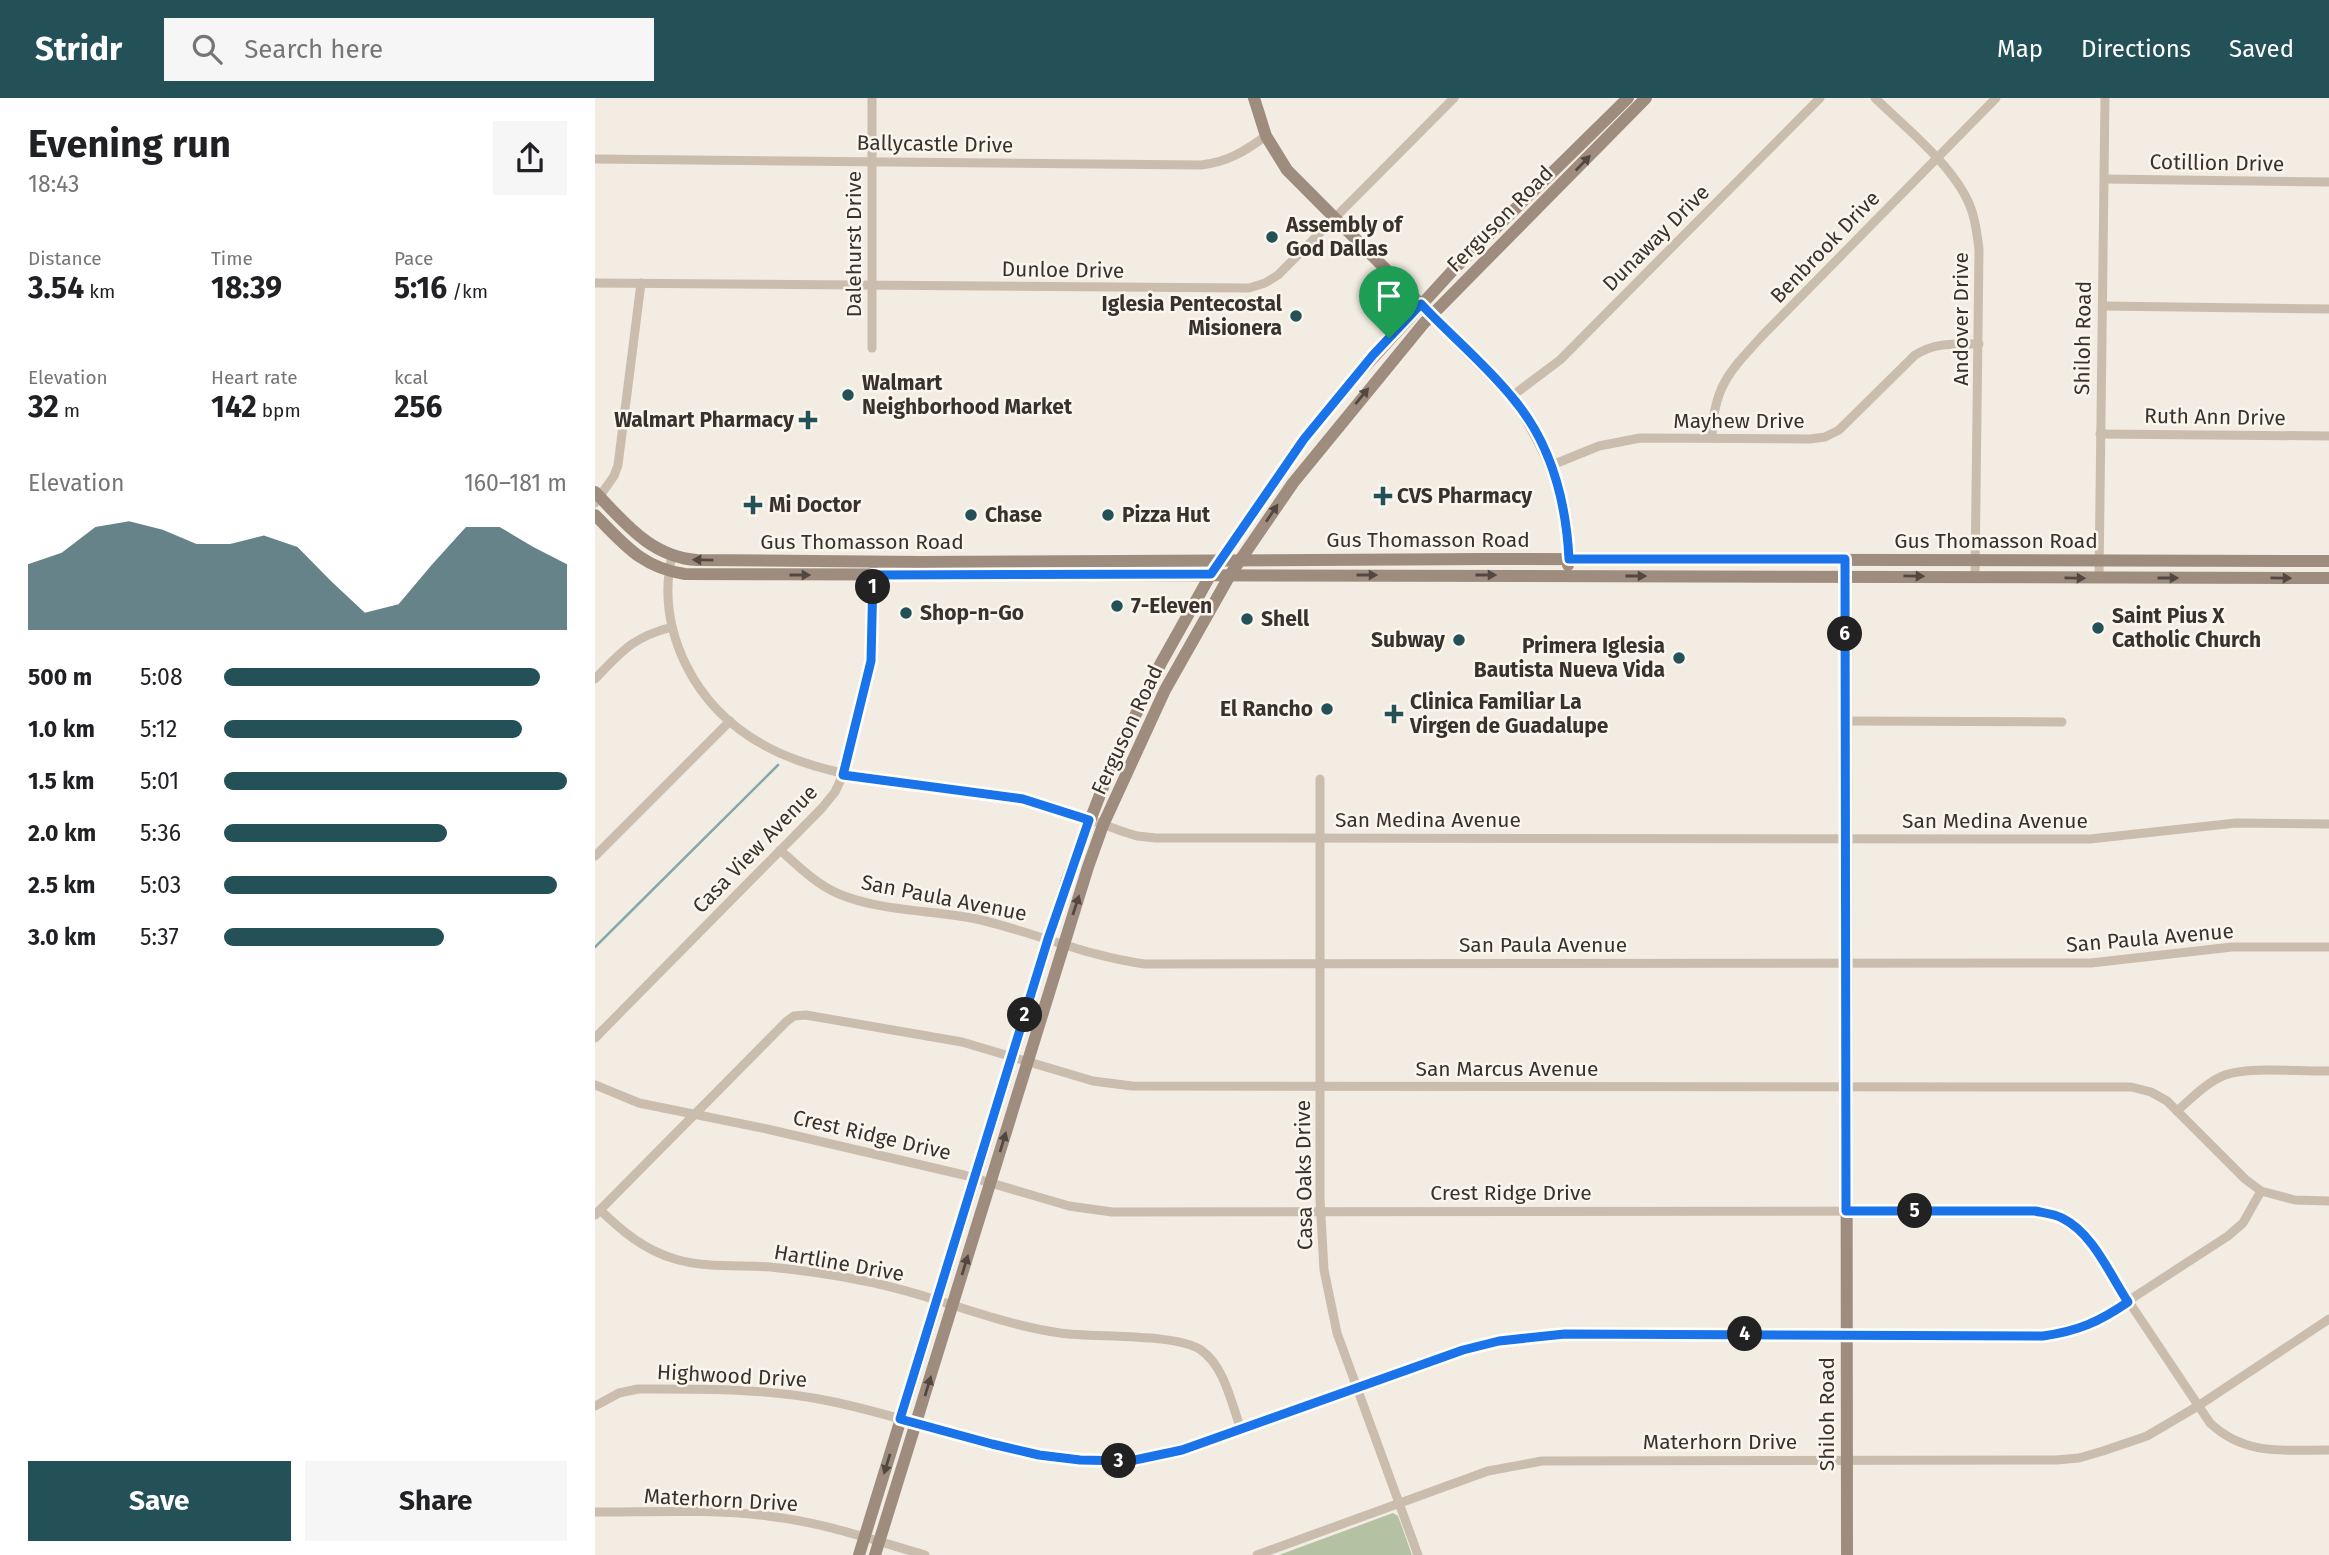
<!DOCTYPE html>
<meta charset="utf-8">
<style>
:root{--surface:#fff;--page:#f6f6f6;--text:#202124;--muted:#757577;--accent:#245058}
body{margin:0;font-family:"Fira Sans",sans-serif;background:var(--page);color:var(--text);height:100vh;display:flex;flex-direction:column;font-size:26px;white-space:nowrap}
*{box-sizing:border-box;margin:0}
p{font-size:23px;color:var(--muted)}
.icon{flex:none;width:38px;height:38px;fill:none;stroke:currentColor;stroke-width:2;stroke-linecap:round;stroke-linejoin:round}
.map{position:relative;flex:1;overflow:hidden}
.drawer{display:flex;flex-direction:column;background:var(--surface);width:595px}
.drawer>*{flex:none}
.pin{position:absolute;display:grid;place-items:center;width:60px;height:60px;color:#fff;margin:-72px -30px;border-radius:50% 50% 50% 0;rotate:-45deg;box-shadow:0 0 7px #0007}
.pin .icon{rotate:45deg}
.km{position:absolute;width:35px;height:35px;margin:-18px;border-radius:50%;background:#222;color:#fff;font-size:19px;line-height:35px;text-align:center}
.round{display:grid;place-items:center;flex:none;width:74px;height:74px;border-radius:0px;background:var(--page)}
.headline{display:flex;align-items:center;justify-content:space-between;height:119px;padding:0 28px}
h1{font-size:38px;font-weight:700;line-height:52px}
.metrics{display:grid;grid-template-columns:repeat(3,1fr);gap:10px;height:119px;padding:7px 28px}
.metrics div{display:grid;align-content:center}
.metrics b{font-size:30px;font-weight:700}
.metrics small{font-size:19px;font-weight:400}
.metrics p{font-size:19px}
.chart{height:196px;padding:14px 28px}
.chart p{display:flex;justify-content:space-between}
.chart svg{width:100%;height:126px;margin-top:7px;fill:var(--accent);opacity:.7}
.primary-button{display:flex;gap:14px;margin-top:auto;padding:14px 28px}
.primary-button a{flex:1;height:80px;border-radius:0px;background:var(--accent);color:#fff;font-size:28px;font-weight:700;line-height:80px;text-align:center}
.primary-button a+a{background:var(--page);color:var(--text)}
ul{padding:0 28px;list-style:none;font-size:23px}
li{display:grid;grid-template-columns:112px 84px 1fr;align-items:center;height:52px}
li i{height:18px;border-radius:9px;background:var(--accent)}
header{display:flex;align-items:center;gap:42px;box-sizing:border-box;height:98px;padding:0 35px;background:var(--accent);color:#fff}
header strong{font-size:33px}
nav{display:flex;gap:38px;margin-inline-start:auto;font-size:24px}
.search{width:490px;height:63px;background:var(--page);display:flex;align-items:center;gap:18px;box-sizing:border-box;padding:0 24px;border-radius:0px;color:var(--muted);font-size:26px}
main{display:flex;flex:1;min-height:0}
.map>svg:first-child{display:block}
</style>
<header>
<strong>Stridr</strong>
<div class="search"><svg class="icon" aria-label="search" viewBox="0 0 24 24"><circle cx="10" cy="10" r="6"/><path d="M15 15l6 6"/></svg>Search here</div>
<nav><a>Map</a><a>Directions</a><a>Saved</a></nav>
</header>
<main>
<section class="drawer">
<div class="headline"><div><h1>Evening run</h1><p>18:43</p></div><a class="round"><svg class="icon" aria-label="share" viewBox="0 0 24 24"><path d="M12 15V3M7 8l5-5 5 5M5 13v7h14v-7"/></svg></a></div>
<div class="metrics">
<div><p>Distance</p><b>3.54<small> km</small></b></div>
<div><p>Time</p><b>18:39</b></div>
<div><p>Pace</p><b>5:16<small> /km</small></b></div>
</div>
<div class="metrics">
<div><p>Elevation</p><b>32<small> m</small></b></div>
<div><p>Heart rate</p><b>142<small> bpm</small></b></div>
<div><p>kcal</p><b>256</b></div>
</div>
<div class="chart"><p><span>Elevation</span>160–181 m</p>
<svg viewBox="0 0 160 44" preserveAspectRatio="none"><path d="M0 44V21L10 17L20 8L30 6L40 9L50 14L60 14L70 11L80 15L90 27L100 38L110 35L120 21L130 8L140 8L150 15L160 21V44z"/></svg>
</div>
<ul>
<li><b>500 m</b>5:08<i style="width:92%"></i></li>
<li><b>1.0 km</b>5:12<i style="width:87%"></i></li>
<li><b>1.5 km</b>5:01<i style="width:100%"></i></li>
<li><b>2.0 km</b>5:36<i style="width:65%"></i></li>
<li><b>2.5 km</b>5:03<i style="width:97%"></i></li>
<li><b>3.0 km</b>5:37<i style="width:64%"></i></li>
</ul>
<div class="primary-button"><a>Save</a><a>Share</a></div>
</section>
<div class="map">
<svg width="1734" height="1457" viewBox="0 0 1734 1457">
<rect width="100%" height="100%" fill="#f2ece2"/>
<!-- green -->
<path fill="#b4c1a2" d="M798 1415 803 1418 817 1457H684Z"/>
<g fill="none" stroke-linecap="round" stroke-linejoin="round">
<!-- stream -->
<path stroke="#82a8ae" stroke-width="2.5" d="M0 849 183 667"/>
<!-- street -->
<g stroke="#cabdae" stroke-width="9">
<path d="M277 0V250"/>
<path d="M1280 0C1311 30 1359 68 1375 108 1381 122 1382 137 1384 151L1380 479"/>
<path d="M0 61 606 67C633 64 650 53 671 38"/>
<path d="M1510 81 1734 84"/>
<path d="M0 185 654 190 670 185 683 177 859 0"/>
<path d="M1508 208 1734 211"/>
<path d="M917 298 965 262 1225 0"/>
<path d="M1505 336 1734 338"/>
<path d="M1117 340C1118 289 1135 273 1168 237L1401 0"/>
<path d="M957 367 1004 348 1045 340 1215 341 1230 339 1244 332 1320 257C1341 244 1360 246 1384 246"/>
<path d="M0 405 19 378 23 367 46 185"/>
<path d="M77 458C68 496 74 532 91 567 153 692 309 680 426 700 466 707 504 727 542 738L561 740 1495 741 1641 725 1734 726"/>
<path d="M1504 480 1510 0"/>
<path d="M0 581C27 553 38 539 77 529"/>
<path d="M1250 623 1467 624"/>
<path d="M725 681V1101L729 1172 742 1235 823 1457"/>
<path d="M185 752C203 768 222 787 244 796 287 814 341 812 386 822 441 835 494 859 550 866L1496 865 1637 849H1734"/>
<path d="M0 758 135 623"/>
<path d="M0 940 227 710 240 694 248 677 273 574 277 548 279 471"/>
<path d="M0 987 44 1005 172 1031 369 1077 474 1108 517 1114 1440 1113C1465 1119 1473 1123 1492 1141L1615 1325C1650 1358 1689 1352 1734 1352"/>
<path d="M1582 1013C1597 1000 1612 984 1630 977 1654 968 1707 974 1734 973"/>
<path d="M5 1112C27 1133 49 1152 80 1161 110 1170 143 1167 175 1169 205 1172 235 1176 264 1182 332 1194 396 1225 465 1235 498 1240 582 1235 606 1252 630 1269 636 1305 646 1331"/>
<path d="M0 1117 192 923 199 918 211 917 367 944 498 983 537 988 1536 989 1556 994 1572 1003 1650 1081 1666 1093 1700 1102 1734 1103"/>
<path d="M0 1308 24 1295 43 1291C107 1291 171 1290 234 1303 350 1326 467 1387 587 1352L868 1252 904 1243 970 1236 1448 1238 1476 1234 1499 1225 1633 1138 1648 1125 1666 1093"/>
<path d="M0 1414C57 1414 116 1411 173 1418 227 1424 278 1442 330 1457"/>
<path d="M662 1457 893 1373 947 1363 1461 1362 1484 1360 1508 1353 1552 1338 1603 1308 1734 1221"/>
</g>
<!-- secondary -->
<g stroke="#9e8d7f" stroke-width="12">
<path d="M659 0 671 38 692 72 917 298C952 348 977 404 973 467"/>
<path d="M0 394C30 425 56 459 102 462L326 464 889 461 1734 463"/>
<path d="M0 417C29 446 47 470 90 476L1734 480"/>
<path d="M1251 472 1252 1457"/>
<path d="M264 1457 472 782 518 663 566 565 616 476 709 341 756 284 860 170 1033 0"/>
<path d="M280 1457 493 769 508 727 570 592 635 477 698 385 829 225 1051 0"/>
</g>
</g>
<!-- one-way arrows -->
<defs><path id="oneway-solid" d="M-6-.8H1V-3.2L6.5 0L1 3.2V.8H-6Z" transform="scale(1.75)"/></defs>
<g fill="#524841">
<use href="#oneway-solid" transform="translate(988 65) rotate(-46)"/>
<use href="#oneway-solid" transform="translate(767 298) rotate(-51)"/>
<use href="#oneway-solid" transform="translate(677 415) rotate(-56)"/>
<use href="#oneway-solid" transform="translate(108 462) rotate(-179)"/>
<use href="#oneway-solid" transform="translate(205 477)"/>
<use href="#oneway-solid" transform="translate(772 477)"/>
<use href="#oneway-solid" transform="translate(891 477)"/>
<use href="#oneway-solid" transform="translate(1041 478)"/>
<use href="#oneway-solid" transform="translate(1319 478) rotate(1)"/>
<use href="#oneway-solid" transform="translate(1480 480) rotate(1)"/>
<use href="#oneway-solid" transform="translate(1573 480)"/>
<use href="#oneway-solid" transform="translate(1686 480) rotate(1)"/>
<use href="#oneway-solid" transform="translate(481 807) rotate(-72)"/>
<use href="#oneway-solid" transform="translate(408 1044) rotate(-73)"/>
<use href="#oneway-solid" transform="translate(370 1167) rotate(-73)"/>
<use href="#oneway-solid" transform="translate(333 1288) rotate(-73)"/>
<use href="#oneway-solid" transform="translate(292 1366) rotate(107)"/>
</g>
<g fill="none" stroke-linecap="round" stroke-linejoin="round">
<defs>
<path id="route" d="M826 206C855 237 889 265 916 298 956 344 971 402 974 461H1250L1251 1113H1440C1449 1115 1459 1116 1467 1120 1498 1135 1515 1177 1533 1204 1504 1224 1483 1233 1448 1238L970 1236 904 1243 868 1252 587 1352 535 1363 485 1362 444 1357 397 1346 305 1321 453 841 494 722 428 701 248 677 276 563 278 477 616 476 709 341 778 257Z"/>
</defs>
<!-- route casing -->
<use href="#route" stroke="#fff" stroke-width="14"/>
<!-- route -->
<use href="#route" stroke="#1a73e8" stroke-width="9"/>
</g>
<!-- markers -->
<g fill="#245058" stroke="#faf6ee" stroke-width="2.5">
<circle cx="677" cy="139" r="7"/>
<circle cx="701" cy="218" r="7"/>
<circle cx="253" cy="297" r="7"/>
<path d="M209.5 311.5h7v7h7v7h-7v7h-7v-7h-7v-7h7z"/>
<path d="M784.5 387.5h7v7h7v7h-7v7h-7v-7h-7v-7h7z"/>
<path d="M154.5 396.5h7v7h7v7h-7v7h-7v-7h-7v-7h7z"/>
<circle cx="376" cy="417" r="7"/>
<circle cx="513" cy="417" r="7"/>
<circle cx="522" cy="508" r="7"/>
<circle cx="311" cy="515" r="7"/>
<circle cx="652" cy="521" r="7"/>
<circle cx="1503" cy="530" r="7"/>
<circle cx="864" cy="542" r="7"/>
<circle cx="1084" cy="560" r="7"/>
<circle cx="732" cy="611" r="7"/>
<path d="M795.5 605.5h7v7h7v7h-7v7h-7v-7h-7v-7h7z"/>
</g>
<g text-anchor="middle" dominant-baseline="central" stroke-width="5" stroke-linejoin="round" paint-order="stroke">
<!-- street labels -->
<g font-size="21" fill="#39312c" stroke="#faf6ee">
<text transform="translate(340 46) rotate(1)">Ballycastle Drive</text>
<text transform="translate(1622 65) rotate(1)">Cotillion Drive</text>
<text transform="translate(905 121) rotate(-45)">Ferguson Road</text>
<text transform="translate(1061 140) rotate(-45)">Dunaway Drive</text>
<text transform="translate(259 146) rotate(-90)">Dalehurst Drive</text>
<text transform="translate(1230 149) rotate(-46)">Benbrook Drive</text>
<text transform="translate(468 172) rotate(1)">Dunloe Drive</text>
<text transform="translate(1366 221) rotate(-90)">Andover Drive</text>
<text transform="translate(1488 240) rotate(-89)">Shiloh Road</text>
<text transform="translate(1620 319) rotate(1)">Ruth Ann Drive</text>
<text x="1144" y="323">Mayhew Drive</text>
<text x="833" y="442">Gus Thomasson Road</text>
<text x="1401" y="443">Gus Thomasson Road</text>
<text x="267" y="444">Gus Thomasson Road</text>
<text transform="translate(532 632) rotate(-65)">Ferguson Road</text>
<text x="833" y="722">San Medina Avenue</text>
<text x="1400" y="723">San Medina Avenue</text>
<text transform="translate(160 751) rotate(-46)">Casa View Avenue</text>
<text transform="translate(349 800) rotate(11)">San Paula Avenue</text>
<text transform="translate(1555 840) rotate(-5)">San Paula Avenue</text>
<text x="948" y="847">San Paula Avenue</text>
<text x="912" y="971">San Marcus Avenue</text>
<text transform="translate(277 1037) rotate(13)">Crest Ridge Drive</text>
<text transform="translate(709 1077) rotate(-91)">Casa Oaks Drive</text>
<text x="916" y="1095">Crest Ridge Drive</text>
<text transform="translate(244 1165) rotate(10)">Hartline Drive</text>
<text transform="translate(137 1278) rotate(3)">Highwood Drive</text>
<text transform="translate(1232 1316) rotate(-90)">Shiloh Road</text>
<text x="1125" y="1344">Materhorn Drive</text>
<text transform="translate(126 1402) rotate(3)">Materhorn Drive</text>
</g>
<!-- poi labels -->
<g font-size="21" font-weight="bold" fill="#39312c" stroke="#faf6ee" text-anchor="start">
<text x="691" y="127">Assembly of<tspan x="691" dy="24">God Dallas</tspan></text>
<text x="687" y="206" text-anchor="end">Iglesia Pentecostal<tspan x="687" dy="24">Misionera</tspan></text>
<text x="267" y="285">Walmart<tspan x="267" dy="24">Neighborhood Market</tspan></text>
<text x="199" y="322" text-anchor="end">Walmart Pharmacy</text>
<text x="802" y="398">CVS Pharmacy</text>
<text x="174" y="407">Mi Doctor</text>
<text x="390" y="417">Chase</text>
<text x="527" y="417">Pizza Hut</text>
<text x="536" y="508">7-Eleven</text>
<text x="325" y="515">Shop-n-Go</text>
<text x="1517" y="518">Saint Pius X<tspan x="1517" dy="24">Catholic Church</tspan></text>
<text x="666" y="521">Shell</text>
<text x="850" y="542" text-anchor="end">Subway</text>
<text x="1070" y="548" text-anchor="end">Primera Iglesia<tspan x="1070" dy="24">Bautista Nueva Vida</tspan></text>
<text x="815" y="604">Clinica Familiar La<tspan x="815" dy="24">Virgen de Guadalupe</tspan></text>
<text x="718" y="611" text-anchor="end">El Rancho</text>
</g>
</g>
</svg>
<div class="pin" style="left:794px;top:240px;background:#1e9e55"><svg class="icon" aria-label="arrive" viewBox="0 0 24 24"><path d="M6 21V4h12l-3 4 3 4H6"/></svg></div>
<b class="km" style="left:278px;top:489px">1</b>
<b class="km" style="left:430px;top:917px">2</b>
<b class="km" style="left:524px;top:1363px">3</b>
<b class="km" style="left:1150px;top:1236px">4</b>
<b class="km" style="left:1320px;top:1113px">5</b>
<b class="km" style="left:1250px;top:536px">6</b>
</div>
</main>
